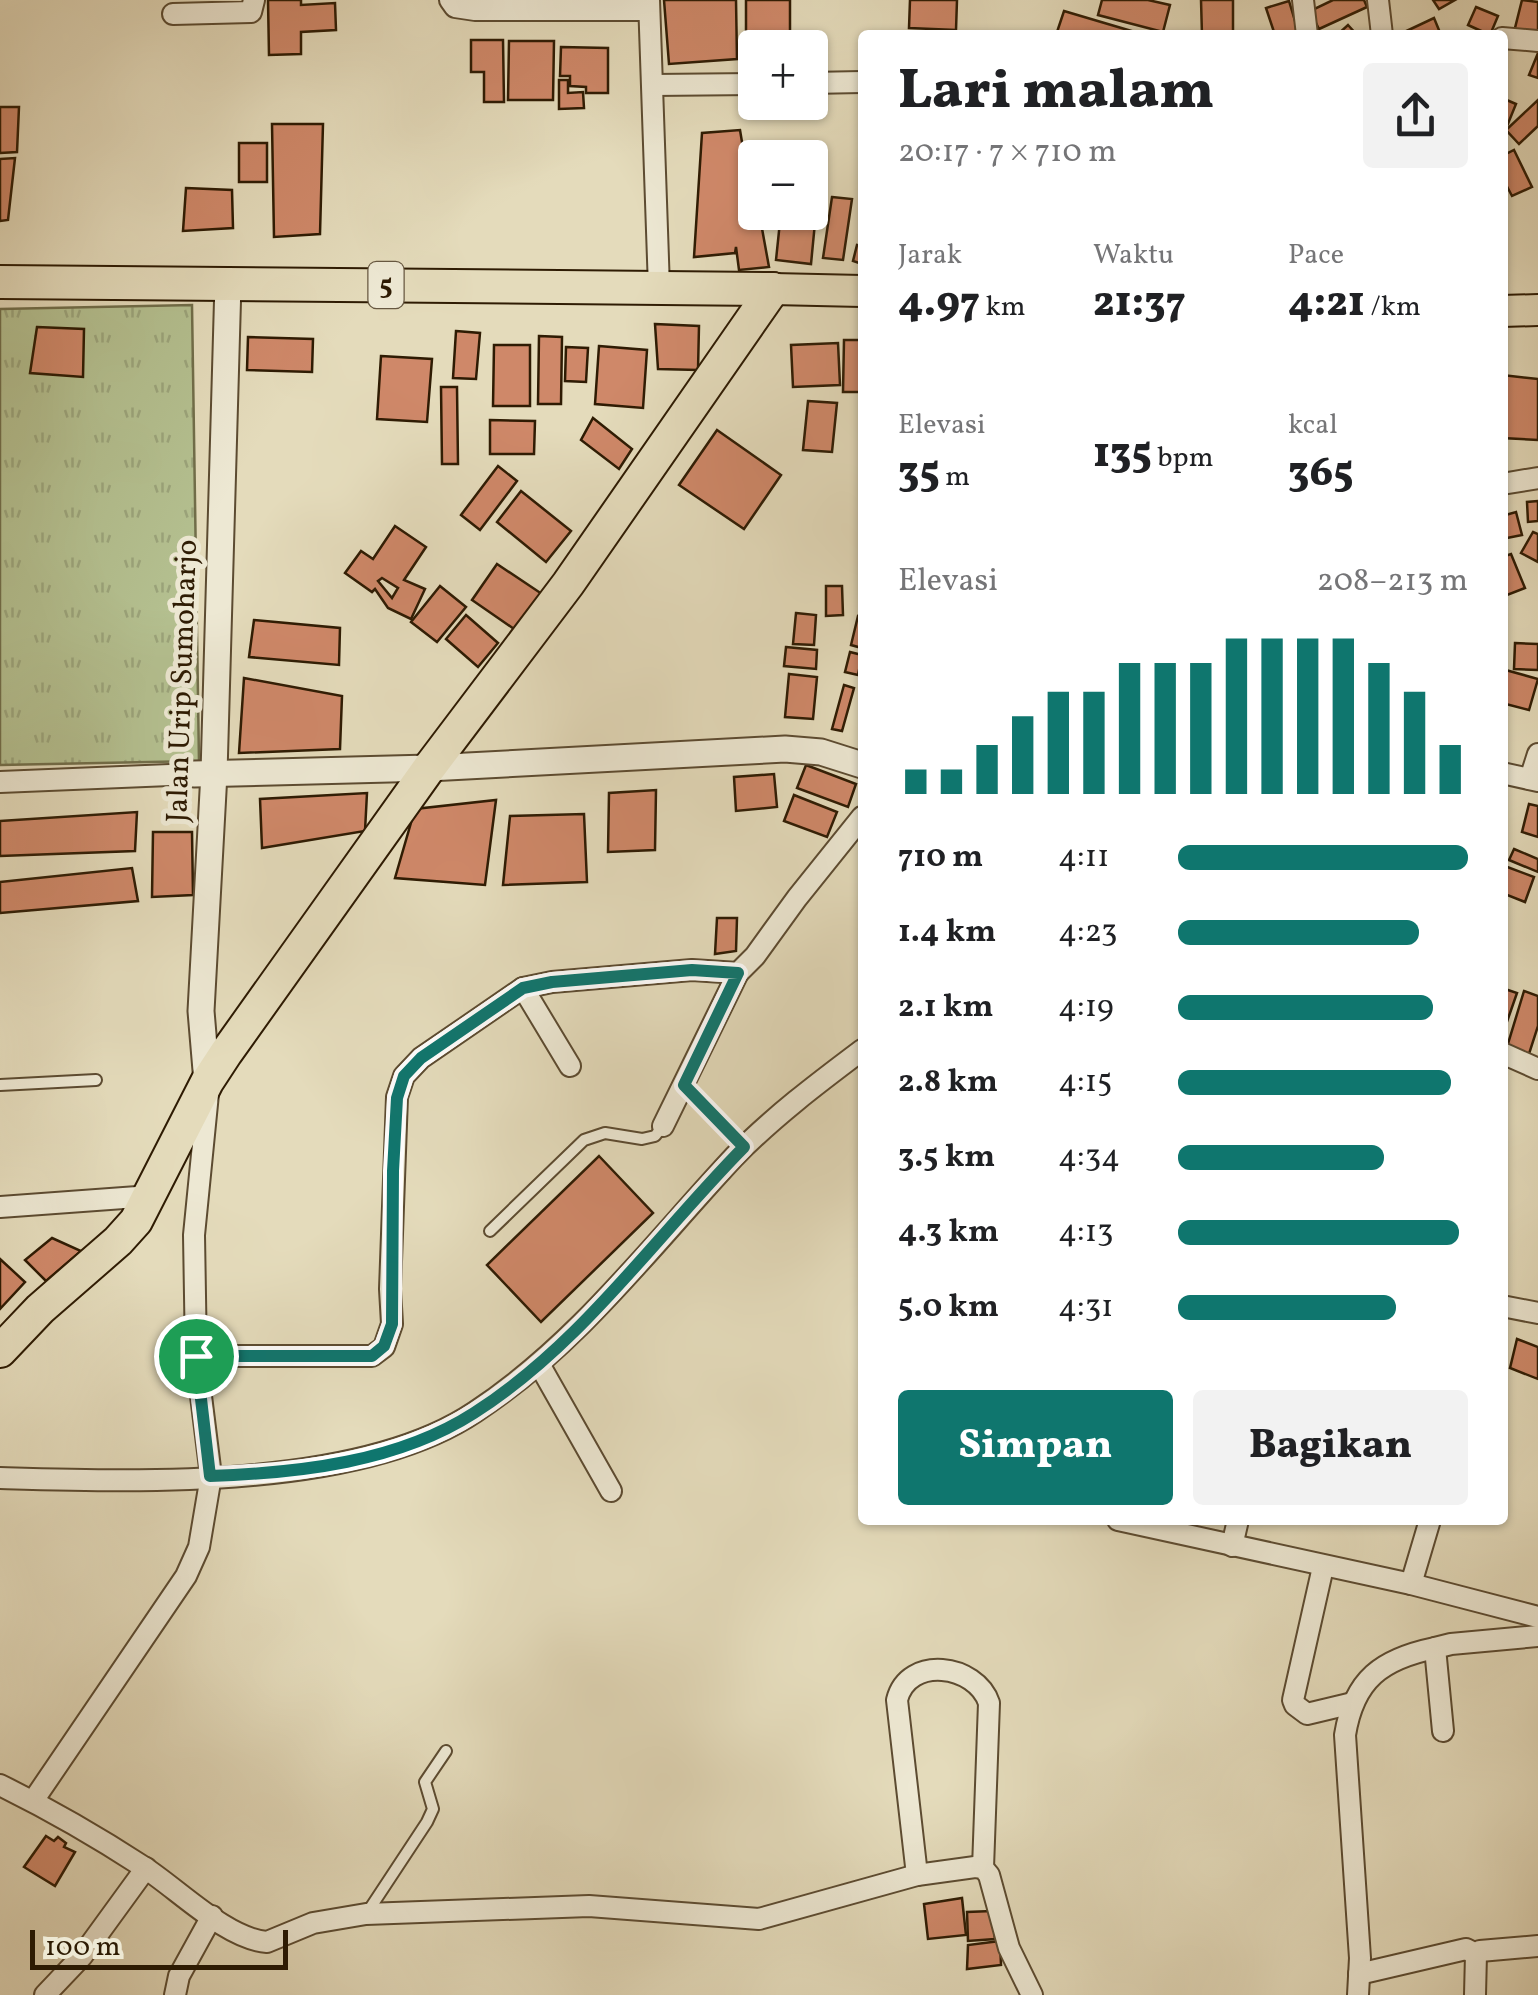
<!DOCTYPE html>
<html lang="id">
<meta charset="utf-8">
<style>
:root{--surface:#fff;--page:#f2f2f2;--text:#202124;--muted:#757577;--accent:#0f766e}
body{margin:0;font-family:Vollkorn,serif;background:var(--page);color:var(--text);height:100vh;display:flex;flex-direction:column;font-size:38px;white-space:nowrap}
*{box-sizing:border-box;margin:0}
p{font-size:32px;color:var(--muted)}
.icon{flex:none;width:55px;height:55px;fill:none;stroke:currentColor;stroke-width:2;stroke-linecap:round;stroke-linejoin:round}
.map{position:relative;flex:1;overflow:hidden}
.drawer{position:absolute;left:858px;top:30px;width:650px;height:1495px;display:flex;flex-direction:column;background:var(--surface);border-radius:10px;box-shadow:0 2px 8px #0004}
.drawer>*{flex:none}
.fabs{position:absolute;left:738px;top:30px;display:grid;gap:20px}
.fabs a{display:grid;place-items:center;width:90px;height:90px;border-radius:10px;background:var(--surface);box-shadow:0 2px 8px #0004;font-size:50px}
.scale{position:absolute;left:30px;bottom:25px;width:258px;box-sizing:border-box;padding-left:10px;border:5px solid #2e1b03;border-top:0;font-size:28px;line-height:35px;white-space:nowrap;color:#2e1b03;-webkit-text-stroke:8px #ede8d3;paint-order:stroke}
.pin{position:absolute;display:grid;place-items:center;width:85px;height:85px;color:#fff;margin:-42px;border:5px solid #fff;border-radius:50%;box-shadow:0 2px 10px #0007}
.round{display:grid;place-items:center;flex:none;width:105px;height:105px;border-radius:10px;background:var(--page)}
.headline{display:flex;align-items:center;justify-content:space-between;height:170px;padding:0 40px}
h1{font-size:55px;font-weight:800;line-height:75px}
.stats{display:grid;grid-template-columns:repeat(3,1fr);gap:15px;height:170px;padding:10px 40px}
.stats div{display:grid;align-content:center}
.stats b{font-size:42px;font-weight:800}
.stats small{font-size:28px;font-weight:400}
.stats p{font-size:28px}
.chart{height:280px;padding:20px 40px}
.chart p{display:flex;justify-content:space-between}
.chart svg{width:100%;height:180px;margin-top:10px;stroke:var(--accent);stroke-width:6}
.primary-button{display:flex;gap:20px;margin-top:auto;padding:20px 40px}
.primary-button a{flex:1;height:115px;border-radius:10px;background:var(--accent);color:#fff;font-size:40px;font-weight:800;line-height:115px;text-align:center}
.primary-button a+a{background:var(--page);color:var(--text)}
ul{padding:0 40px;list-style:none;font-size:32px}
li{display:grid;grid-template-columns:160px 120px 1fr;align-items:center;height:75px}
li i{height:25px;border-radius:12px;background:var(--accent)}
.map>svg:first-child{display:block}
</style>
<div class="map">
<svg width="1538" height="1995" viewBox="0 0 1538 1995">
<defs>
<pattern id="park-tufts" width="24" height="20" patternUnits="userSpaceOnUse" patternTransform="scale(2.5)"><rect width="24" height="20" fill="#b4c090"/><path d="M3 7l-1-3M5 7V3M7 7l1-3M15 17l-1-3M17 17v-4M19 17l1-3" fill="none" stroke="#9ba47b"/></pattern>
</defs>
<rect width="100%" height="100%" fill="#e4dbbb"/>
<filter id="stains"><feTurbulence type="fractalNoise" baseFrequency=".002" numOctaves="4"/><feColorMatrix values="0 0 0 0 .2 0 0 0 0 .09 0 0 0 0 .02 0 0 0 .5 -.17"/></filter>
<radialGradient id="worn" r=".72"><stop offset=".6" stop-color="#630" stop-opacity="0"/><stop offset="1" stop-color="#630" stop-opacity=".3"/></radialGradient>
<!-- park -->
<path fill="url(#park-tufts)" stroke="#716e4a" stroke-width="2.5" d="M192 305 199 761 0 765V309Z"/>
<!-- building -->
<g fill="#cf8869" stroke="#2e1b03" stroke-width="2.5" fill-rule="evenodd">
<path d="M268 0H301V5L335 3 336 30 301 32V54L269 55Z"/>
<path d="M664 0H736L737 59 669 64Z"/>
<path d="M746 0H790V48H755V51H746Z"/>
<path d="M910 0H957L956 30 909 28Z"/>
<path d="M1102 0H1148L1170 5 1163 32 1098 15Z"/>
<path d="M1201 0H1233V35H1202Z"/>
<path d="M1333 0H1364L1367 7 1319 29 1310 11Z"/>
<path d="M1433 0H1455L1439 9Z"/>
<path d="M1522 0 1538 2V39L1514 32Z"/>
<path d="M1289 1 1298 31 1275 35 1266 8Z"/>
<path d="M1476 7 1498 16 1490 35 1468 25Z"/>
<path d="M1064 11 1145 35H1056Z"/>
<path d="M1434 18 1441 35H1398Z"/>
<path d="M1348 25 1357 35H1337Z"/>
<path d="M471 40H503L504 102H484V72H471Z"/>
<path d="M509 41H554L553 100H508Z"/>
<path d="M561 47 608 48V93H586V87L570 86V76H560Z"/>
<path d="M1538 53V78L1529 75Z"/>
<path d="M559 80H568V93L583 92 584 108 559 109Z"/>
<path d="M1502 98 1516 104 1505 131 1502 130Z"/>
<path d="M1538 100V126L1519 144 1506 130Z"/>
<path d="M0 107H19L17 152 0 153Z"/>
<path d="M272 124H323L320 234 274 237Z"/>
<path d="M740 130 748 178 745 195 755 193V212H759L769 267 739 270 736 247 735 253 694 257 702 133Z"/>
<rect x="239" y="143" width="28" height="39"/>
<path d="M1514 150 1532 187 1512 196 1502 177V156Z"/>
<path d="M15 158 8 220 0 221V159Z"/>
<path d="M186 188 232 190 233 228 183 231Z"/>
<path d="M832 197 852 199 843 260 823 258Z"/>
<path d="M810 200 817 202 811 264 776 260 781 212H810Z"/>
<path d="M857 245 862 246V264L853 261Z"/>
<path d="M655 324 699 326 698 370 658 369Z"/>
<path d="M37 327 84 329 83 377 30 373Z"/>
<path d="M456 331 480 333 476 379 453 378Z"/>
<path d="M539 336 562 337 561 404H538Z"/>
<path d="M248 337 313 339 312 372 247 370Z"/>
<path d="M844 340H862V392H843Z"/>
<path d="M838 343 840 385 793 387 791 345Z"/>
<path d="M494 345H530V406H493Z"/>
<path d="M599 346 647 350 643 408 595 404Z"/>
<path d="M566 347 588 348 586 382 565 381Z"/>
<path d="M381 356 432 359 427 422 377 419Z"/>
<path d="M1502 375 1538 379V440L1502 438Z"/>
<path d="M441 387H457L458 464H442Z"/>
<path d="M808 401 837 403 832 452 803 450Z"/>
<path d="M593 418 632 449 619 469 581 440Z"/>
<path d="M490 420 535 421 534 454H490Z"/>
<path d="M717 430 781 475 744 529 679 485Z"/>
<path d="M498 466 517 481 480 530 461 515Z"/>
<path d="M521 491 571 531 546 562 497 522Z"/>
<path d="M1538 501V521L1528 522 1527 502Z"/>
<path d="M1516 512 1522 535 1502 539V516Z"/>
<path d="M395 526 426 547 404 580 425 589 411 619 388 608 375 589 372 592 345 573 361 551 373 559ZM382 578 398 588 392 598 378 581Z"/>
<path d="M1533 532 1538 534V562L1521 553Z"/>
<path d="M1511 554 1525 588 1502 597V557Z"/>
<path d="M497 564 542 594 517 631 472 600Z"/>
<path d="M440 586 466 607 437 642 411 622Z"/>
<path d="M826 586H842L843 615 826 616Z"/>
<path d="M796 613 816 615 814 645 793 644Z"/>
<path d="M466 615 498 643 478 667 446 639Z"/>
<path d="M858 616 862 617V648L851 645Z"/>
<path d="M254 620 340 628 339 665 249 657Z"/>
<path d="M1515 643 1538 644V670L1514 669Z"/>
<path d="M786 647 817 650 816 669 784 666Z"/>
<path d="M850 652 862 655 858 675 845 672Z"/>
<path d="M1502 669 1538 679 1529 710 1502 703Z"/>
<path d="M789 674 817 677 813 719 785 717Z"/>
<path d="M244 678 342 696 340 749 239 753Z"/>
<path d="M844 685 854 688 842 731 832 729Z"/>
<path d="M806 765 856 784 848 807 797 788Z"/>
<path d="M774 774 777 807 736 811 734 777Z"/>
<path d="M656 790 655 850 608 852 609 793Z"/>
<path d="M367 793 365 831 262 848 260 799Z"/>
<path d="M794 795 837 812 827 837 784 821Z"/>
<path d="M496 800 485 885 395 878 415 809Z"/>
<path d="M1529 804 1538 806V837L1522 832Z"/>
<path d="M137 812 135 851 0 856V821Z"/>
<path d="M584 814 587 882 503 885 510 816Z"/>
<path d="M153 832H192L193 895 152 897Z"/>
<path d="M1514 849 1538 859V872L1509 860Z"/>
<path d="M1502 865 1534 877 1525 902 1502 893Z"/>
<path d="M132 868 138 901 0 913V882Z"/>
<path d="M717 918H737L736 951 715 954Z"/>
<path d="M1502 988 1517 993 1502 1036Z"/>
<path d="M1524 991 1538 996V1026L1529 1054 1507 1047Z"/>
<path d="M599 1156 653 1213 541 1322 487 1265Z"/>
<path d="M52 1238 81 1251 46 1281 25 1260Z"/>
<path d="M0 1259 25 1282 0 1309Z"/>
<path d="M1517 1339 1538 1347V1379L1510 1368Z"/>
<path d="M46 1836 54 1841 58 1837 66 1843 64 1847 75 1852 55 1886 24 1867Z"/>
<path d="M962 1898 966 1935 928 1939 924 1904Z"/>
<path d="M992 1911 995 1939 968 1941 967 1912Z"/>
<path d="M1000 1941 1001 1965 967 1969 968 1945Z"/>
</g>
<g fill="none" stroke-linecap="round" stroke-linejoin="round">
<defs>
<g id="service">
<path d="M0 1085 96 1080"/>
<path d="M490 1231 584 1140 605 1133 642 1139 655 1136 663 1126"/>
<path d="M367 1913 427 1822 433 1809 425 1782 446 1751"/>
</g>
<g id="minor">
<path d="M450 0 455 7 475 10H649"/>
<path d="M649 0 659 288"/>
<path d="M1303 0 1307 35"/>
<path d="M1378 0 1382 35"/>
<path d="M173 14 251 12 254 0"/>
<path d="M1502 38 1538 41"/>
<path d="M810 83 862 82"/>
<path d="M653 85 755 84"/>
<path d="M1502 484 1538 478"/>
<path d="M1502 773 1538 781"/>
<path d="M1530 779 1538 754"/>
<path d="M0 782 194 774"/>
<path d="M523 988 570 1066"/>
<path d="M1502 1053 1538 1069"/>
<path d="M663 1126 738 973"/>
<path d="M0 1207 151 1196"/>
<path d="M1502 1306 1538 1313"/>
<path d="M196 1356H372L384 1347 392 1324 390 1289 397 1097 404 1076 421 1058 523 988 552 982 692 970 738 973 755 956 797 898 862 817"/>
<path d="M539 1364 611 1491"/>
<path d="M0 1478C136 1482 359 1490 475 1412 577 1345 652 1245 734 1157 773 1117 818 1083 862 1050"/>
<path d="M1118 1520 1411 1584 1538 1617"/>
<path d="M1232 1546 1238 1520"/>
<path d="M1323 1567 1293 1700 1295 1705 1307 1714 1353 1703"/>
<path d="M1411 1584 1430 1520"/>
<path d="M1443 1731 1435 1648 1451 1644 1538 1636"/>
<path d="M0 1785C49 1809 96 1836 142 1866 177 1888 226 1939 267 1942L313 1923 366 1914 589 1906 759 1919 917 1875 975 1867 983 1868 989 1875 1009 1948 1032 1995"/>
<path d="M33 1801 186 1576 199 1547 211 1476 196 1356 194 1235 208 1094"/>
<path d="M917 1875 897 1700C908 1655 976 1664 989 1703L983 1868"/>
<path d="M1359 1974 1466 1949 1476 1954 1480 1951 1538 1946"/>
<path d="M45 1995 82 1956 146 1868"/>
<path d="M175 1995 179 1976 212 1916"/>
<path d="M1358 1995 1360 1958 1345 1735C1354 1679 1382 1659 1435 1648"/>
<path d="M1475 1995 1476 1954"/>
</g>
<g id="tertiary">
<path d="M194 774 429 768 785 749 821 752 862 765"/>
<path d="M207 1082 201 1011 214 773 228 283"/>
</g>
<g id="primary">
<path d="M773 289 862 291"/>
<path d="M1502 311 1538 310"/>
</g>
<g id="trunk">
<path d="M0 282 773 289"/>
<path d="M0 1351 40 1309 118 1241 136 1221 207 1082 226 1053 429 768 568 584 773 289"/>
</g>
</defs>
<!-- service casing -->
<use href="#service" stroke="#5c4b31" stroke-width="14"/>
<!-- minor casing -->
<use href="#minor" stroke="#5c4b31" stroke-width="24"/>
<!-- tertiary casing -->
<use href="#tertiary" stroke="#5c4b31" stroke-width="29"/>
<!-- primary casing -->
<use href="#primary" stroke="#2e1b03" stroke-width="34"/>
<!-- trunk casing -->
<use href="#trunk" stroke="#2e1b03" stroke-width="36"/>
<!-- path -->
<path stroke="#2e1b03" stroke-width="2.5" stroke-dasharray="8 5" stroke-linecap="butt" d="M696 1098 729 1132"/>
<!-- service -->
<use href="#service" stroke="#ede8d3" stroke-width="10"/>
<!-- minor -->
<use href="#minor" stroke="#ede8d3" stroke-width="20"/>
<!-- tertiary -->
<use href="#tertiary" stroke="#ede8d3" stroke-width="25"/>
<!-- primary -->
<use href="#primary" stroke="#e4dbbb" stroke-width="30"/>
<!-- trunk -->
<use href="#trunk" stroke="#e4dbbb" stroke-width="32"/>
</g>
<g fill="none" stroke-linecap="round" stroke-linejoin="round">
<defs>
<path id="route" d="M692 970 738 973 684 1085 744 1147C656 1236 581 1345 474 1413 398 1462 299 1473 210 1476L196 1356H372L384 1346 392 1324 393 1171 397 1098 404 1076 421 1058 523 988 552 982Z"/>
</defs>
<!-- route casing -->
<use href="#route" stroke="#fff" stroke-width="20"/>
<!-- route -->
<use href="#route" stroke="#0f766e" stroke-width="12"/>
</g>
<g text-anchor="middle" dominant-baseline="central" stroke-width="10" stroke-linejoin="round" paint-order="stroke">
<!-- shield labels -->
<rect fill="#ede8d3" stroke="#675841" stroke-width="2.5" x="368.5" y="262" width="35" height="46" rx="8"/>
<g font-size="28" font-weight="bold" fill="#2e1b03">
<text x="386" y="285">5</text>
</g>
<!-- street labels -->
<g font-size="30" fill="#2e1b03" stroke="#ede8d3">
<text transform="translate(183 681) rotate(-88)">Jalan Urip Sumoharjo</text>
</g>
</g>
<rect width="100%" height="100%" filter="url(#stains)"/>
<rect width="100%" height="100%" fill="url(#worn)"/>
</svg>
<div class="fabs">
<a>+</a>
<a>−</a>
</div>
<div class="scale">100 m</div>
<div class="pin" style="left:196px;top:1356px;background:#1e9e55"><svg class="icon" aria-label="arrive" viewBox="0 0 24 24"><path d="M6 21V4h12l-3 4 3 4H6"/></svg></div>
<section class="drawer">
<div class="headline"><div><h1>Lari malam</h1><p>20:17 · 7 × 710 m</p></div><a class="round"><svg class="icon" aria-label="share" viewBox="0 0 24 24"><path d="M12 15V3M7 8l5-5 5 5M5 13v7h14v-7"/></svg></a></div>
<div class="stats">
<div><p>Jarak</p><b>4.97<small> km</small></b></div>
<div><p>Waktu</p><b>21:37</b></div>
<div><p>Pace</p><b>4:21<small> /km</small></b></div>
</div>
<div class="stats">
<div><p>Elevasi</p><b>35<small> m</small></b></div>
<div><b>135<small> bpm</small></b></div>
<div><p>kcal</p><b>365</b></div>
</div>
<div class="chart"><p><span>Elevasi</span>208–213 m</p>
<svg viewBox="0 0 160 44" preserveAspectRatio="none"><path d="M5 44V38M15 44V38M25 44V32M35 44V25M45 44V19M55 44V19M65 44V12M75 44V12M85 44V12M95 44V6M105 44V6M115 44V6M125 44V6M135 44V12M145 44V19M155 44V32"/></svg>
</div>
<ul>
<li><b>710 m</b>4:11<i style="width:100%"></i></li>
<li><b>1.4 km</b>4:23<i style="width:83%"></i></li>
<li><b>2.1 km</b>4:19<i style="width:88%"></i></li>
<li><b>2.8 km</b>4:15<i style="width:94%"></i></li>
<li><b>3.5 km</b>4:34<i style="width:71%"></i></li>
<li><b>4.3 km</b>4:13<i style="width:97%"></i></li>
<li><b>5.0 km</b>4:31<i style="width:75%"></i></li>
</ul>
<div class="primary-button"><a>Simpan</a><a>Bagikan</a></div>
</section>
</div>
